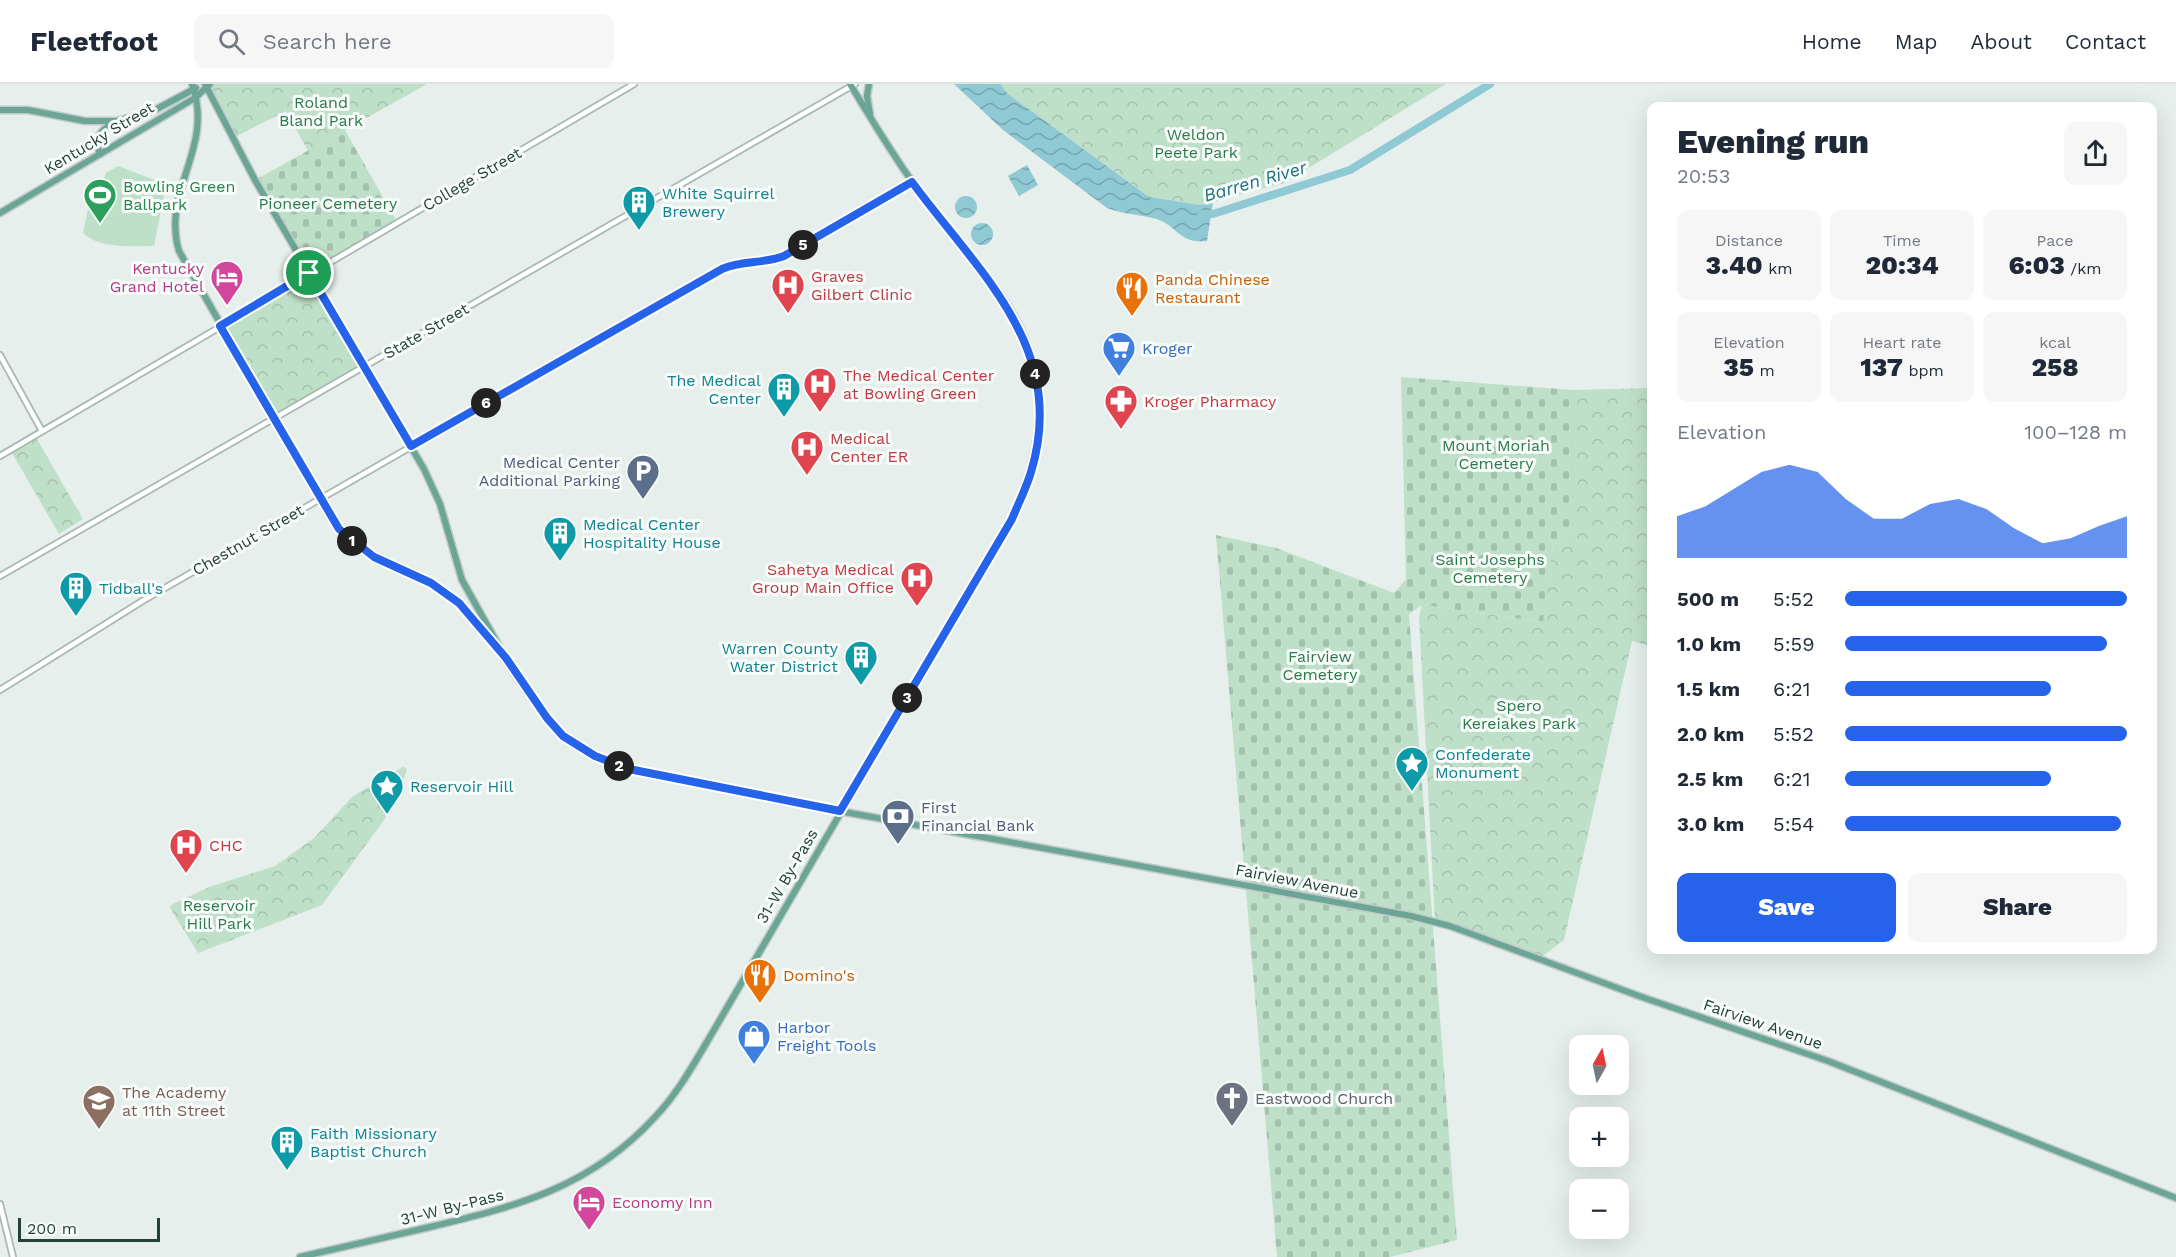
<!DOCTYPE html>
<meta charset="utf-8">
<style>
:root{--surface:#fff;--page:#f6f6f7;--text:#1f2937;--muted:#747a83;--line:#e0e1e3;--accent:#2563eb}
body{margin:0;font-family:"Work Sans",sans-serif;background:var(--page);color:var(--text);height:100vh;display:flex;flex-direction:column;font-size:22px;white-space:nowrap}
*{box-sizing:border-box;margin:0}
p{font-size:20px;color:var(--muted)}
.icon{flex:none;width:33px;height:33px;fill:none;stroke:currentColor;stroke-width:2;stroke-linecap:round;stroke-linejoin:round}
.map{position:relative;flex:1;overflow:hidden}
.side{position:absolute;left:1647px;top:18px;width:510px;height:852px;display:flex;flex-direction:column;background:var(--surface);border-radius:12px;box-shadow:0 6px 24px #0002}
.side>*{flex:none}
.needle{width:39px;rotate:9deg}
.buttons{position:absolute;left:1569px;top:951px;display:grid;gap:12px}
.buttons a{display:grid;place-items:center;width:60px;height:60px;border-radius:12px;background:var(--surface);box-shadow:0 6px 24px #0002;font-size:30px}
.scale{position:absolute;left:18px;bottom:15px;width:142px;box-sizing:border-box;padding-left:6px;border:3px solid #24423a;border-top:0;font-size:16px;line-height:21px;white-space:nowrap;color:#24423a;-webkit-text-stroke:4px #f7fbf9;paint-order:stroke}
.pin{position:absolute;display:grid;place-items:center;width:51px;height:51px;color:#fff;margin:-26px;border:3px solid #fff;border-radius:50%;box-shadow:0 2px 6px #0007}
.km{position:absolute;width:30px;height:30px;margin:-15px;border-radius:50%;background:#222;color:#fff;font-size:16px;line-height:30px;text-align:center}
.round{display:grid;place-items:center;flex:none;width:63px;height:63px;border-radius:12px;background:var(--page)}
.head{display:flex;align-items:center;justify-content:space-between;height:102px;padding:0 30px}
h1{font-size:33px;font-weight:800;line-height:45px}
.stats{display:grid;grid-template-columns:repeat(3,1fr);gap:9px;height:102px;padding:6px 30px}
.stats div{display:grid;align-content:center;border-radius:12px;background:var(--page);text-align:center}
.stats b{font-size:26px;font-weight:800}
.stats small{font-size:16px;font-weight:400}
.stats p{font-size:16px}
.chart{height:168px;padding:12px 30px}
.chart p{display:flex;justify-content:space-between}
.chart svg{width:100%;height:108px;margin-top:6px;fill:var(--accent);opacity:.7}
.button{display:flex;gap:12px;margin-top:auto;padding:12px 30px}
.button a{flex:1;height:69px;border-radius:12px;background:var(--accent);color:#fff;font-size:24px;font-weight:800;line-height:69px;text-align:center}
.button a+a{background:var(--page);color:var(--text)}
ul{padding:0 30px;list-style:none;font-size:20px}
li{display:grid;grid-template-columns:96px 72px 1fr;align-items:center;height:45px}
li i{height:15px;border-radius:8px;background:var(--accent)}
header{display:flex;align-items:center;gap:36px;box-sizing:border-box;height:84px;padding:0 30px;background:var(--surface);border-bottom:2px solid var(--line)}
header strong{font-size:28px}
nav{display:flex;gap:33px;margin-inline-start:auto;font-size:21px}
.search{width:420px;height:54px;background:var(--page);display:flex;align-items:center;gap:15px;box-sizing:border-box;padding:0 21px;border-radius:12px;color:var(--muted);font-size:22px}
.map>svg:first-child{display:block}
</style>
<header>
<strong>Fleetfoot</strong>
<div class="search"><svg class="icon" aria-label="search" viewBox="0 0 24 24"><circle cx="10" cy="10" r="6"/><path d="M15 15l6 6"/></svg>Search here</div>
<nav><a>Home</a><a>Map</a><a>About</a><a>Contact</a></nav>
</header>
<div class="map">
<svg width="2176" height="1173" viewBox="0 0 2176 1173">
<defs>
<pattern id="cemetery-stones" width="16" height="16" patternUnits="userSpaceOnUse" patternTransform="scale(1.5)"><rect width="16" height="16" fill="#bfe0c8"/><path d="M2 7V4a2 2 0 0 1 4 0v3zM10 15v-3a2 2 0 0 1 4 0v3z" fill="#a4c1ad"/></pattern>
<pattern id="park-crowns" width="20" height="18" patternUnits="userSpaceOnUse" patternTransform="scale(1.5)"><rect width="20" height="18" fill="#bfe0c8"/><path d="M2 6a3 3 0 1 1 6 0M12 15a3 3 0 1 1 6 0" fill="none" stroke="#a4c1ad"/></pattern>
<pattern id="water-waves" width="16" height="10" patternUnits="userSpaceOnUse" patternTransform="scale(1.5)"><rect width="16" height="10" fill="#8ec9d4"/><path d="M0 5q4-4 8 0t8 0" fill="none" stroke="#74a5ad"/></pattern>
</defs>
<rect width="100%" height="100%" fill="#e6efeb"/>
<!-- grass -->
<path fill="#bfe0c8" d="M118 82 157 97 164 111 154 162C133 162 99 165 83 149L92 105 103 97 106 89Z"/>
<!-- cemetery -->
<g fill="url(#cemetery-stones)">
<path d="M345 46 397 138 309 189 255 96Z"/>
<path d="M1401 293 1572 306V448L1553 461 1544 538 1422 521 1409 530 1457 1156 1390 1173H1277L1216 451 1276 464 1394 509 1406 495Z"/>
</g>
<!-- park -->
<g fill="url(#park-crowns)">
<path d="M210 0H427L308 67 286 27 233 54 206 2Z"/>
<path d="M1000 0H1446L1284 99 1201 121 1149 113 1008 10Z"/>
<path d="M309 189 364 282 274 334 220 242Z"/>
<path d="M1651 304V562L1632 557 1564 856 1539 875 1435 838 1419 533 1422 521 1543 538 1553 461 1572 448V306Z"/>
<path d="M37 355 83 435 59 450 12 369Z"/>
<path d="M403 683 407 685 395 721 322 821 198 869 170 824 171 821 209 803 275 782 314 754 353 712Z"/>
</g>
<!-- water -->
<g fill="url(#water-waves)">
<path d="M954 0H1000L1008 10 1149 113 1201 121 1213 118 1207 157C1180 160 1178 143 1157 135 1140 130 1125 131 1107 124L1003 46Z"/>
<path d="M1027 81 1038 101 1019 112 1008 92Z"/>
<circle cx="966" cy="123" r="11"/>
<circle cx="982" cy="150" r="11"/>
</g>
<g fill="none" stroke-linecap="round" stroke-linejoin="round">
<!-- river -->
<path stroke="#8ec9d4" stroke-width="8" d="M1201 130H1213L1350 86 1490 0"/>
<defs>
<g id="tertiary">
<path d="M0 271 42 347"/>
<path d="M0 372 634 0"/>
<path d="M0 492 855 0"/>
<path d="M0 606 144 516 698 198 734 180 769 177 784 172 912 97"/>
<path d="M0 1120 13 1173"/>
</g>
<g id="primary">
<path d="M192 0C215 64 161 106 179 167L332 436C367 481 412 480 452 513 503 555 529 632 583 666 613 684 647 689 680 696 733 707 786 717 839 727 1030 761 1220 797 1411 832L1450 842 1639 912 1828 977 2176 1114"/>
<path d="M205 0 255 96 424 385 440 420 462 496 500 564"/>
<path d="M869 0 867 12 870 30"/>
<path d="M0 26H28L85 37H117L153 27 196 4"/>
<path d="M100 70C93 55 101 45 114 39"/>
<path d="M0 129 195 14 210 0"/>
<path d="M300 1173C344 1163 387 1153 430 1143 518 1122 591 1103 655 1033 679 1008 696 976 714 946L1012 435C1047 356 1052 285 1001 211 980 181 955 154 933 126 902 86 876 43 850 0"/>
</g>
</defs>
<!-- tertiary casing -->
<use href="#tertiary" stroke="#a8b8b2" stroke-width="8"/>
<!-- primary casing -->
<use href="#primary" stroke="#c2cac8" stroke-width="9"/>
<!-- tertiary -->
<use href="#tertiary" stroke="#fff" stroke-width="4.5"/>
<!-- primary -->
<use href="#primary" stroke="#6aa596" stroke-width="6"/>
</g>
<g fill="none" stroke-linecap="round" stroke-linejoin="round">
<defs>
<path id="route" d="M912 98C978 188 1069 264 1031 388 1026 405 1018 420 1012 435L840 727 629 685 595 672 563 652 547 634 506 574 459 519 431 499 374 473 339 445 220 242 309 189 411 362 722 185C742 176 764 180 784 172Z"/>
</defs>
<!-- route casing -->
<use href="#route" stroke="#fff" stroke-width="12"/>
<!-- route -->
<use href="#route" stroke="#2563eb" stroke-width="8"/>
</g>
<!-- icons -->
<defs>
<symbol id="stadium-pin" viewBox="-11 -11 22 30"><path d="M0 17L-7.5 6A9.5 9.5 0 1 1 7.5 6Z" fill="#2e9e5b" stroke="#f7fbf9"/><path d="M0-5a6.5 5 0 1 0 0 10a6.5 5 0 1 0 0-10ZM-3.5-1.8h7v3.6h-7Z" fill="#fff"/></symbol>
<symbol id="building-pin" viewBox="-11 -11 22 30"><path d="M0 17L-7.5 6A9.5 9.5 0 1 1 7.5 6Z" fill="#0f9aa8" stroke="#f7fbf9"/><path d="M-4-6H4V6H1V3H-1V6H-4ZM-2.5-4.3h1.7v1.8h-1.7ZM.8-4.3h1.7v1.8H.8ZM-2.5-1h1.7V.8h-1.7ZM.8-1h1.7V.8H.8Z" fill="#fff"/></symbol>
<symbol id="hotel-pin" viewBox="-11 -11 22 30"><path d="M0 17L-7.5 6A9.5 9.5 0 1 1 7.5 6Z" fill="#d1479c" stroke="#f7fbf9"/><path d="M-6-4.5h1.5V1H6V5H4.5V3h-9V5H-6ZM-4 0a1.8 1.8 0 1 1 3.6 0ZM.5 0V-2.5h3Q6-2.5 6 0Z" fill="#fff"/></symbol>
<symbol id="hospital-pin" viewBox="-11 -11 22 30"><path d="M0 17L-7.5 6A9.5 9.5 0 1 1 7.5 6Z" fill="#e0444e" stroke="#f7fbf9"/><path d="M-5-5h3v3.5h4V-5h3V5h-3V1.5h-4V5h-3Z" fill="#fff"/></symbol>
<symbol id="restaurant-pin" viewBox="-11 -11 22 30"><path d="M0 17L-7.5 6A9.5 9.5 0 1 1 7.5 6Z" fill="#e8710a" stroke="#f7fbf9"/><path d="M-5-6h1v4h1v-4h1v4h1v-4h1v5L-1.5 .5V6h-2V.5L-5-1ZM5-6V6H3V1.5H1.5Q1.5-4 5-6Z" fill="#fff"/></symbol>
<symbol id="supermarket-pin" viewBox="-11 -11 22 30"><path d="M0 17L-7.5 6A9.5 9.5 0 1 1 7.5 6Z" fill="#3f7fe0" stroke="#f7fbf9"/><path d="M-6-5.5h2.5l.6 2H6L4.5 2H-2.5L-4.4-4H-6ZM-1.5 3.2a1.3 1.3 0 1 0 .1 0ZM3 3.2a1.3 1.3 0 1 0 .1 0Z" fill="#fff"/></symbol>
<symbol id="pharmacy-pin" viewBox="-11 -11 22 30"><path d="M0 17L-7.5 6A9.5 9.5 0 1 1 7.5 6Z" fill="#e0444e" stroke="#f7fbf9"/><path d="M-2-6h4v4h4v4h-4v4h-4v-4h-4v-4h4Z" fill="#fff"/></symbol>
<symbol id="parking-pin" viewBox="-11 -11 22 30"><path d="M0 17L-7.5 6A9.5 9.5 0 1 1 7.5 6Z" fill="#5c6f8a" stroke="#f7fbf9"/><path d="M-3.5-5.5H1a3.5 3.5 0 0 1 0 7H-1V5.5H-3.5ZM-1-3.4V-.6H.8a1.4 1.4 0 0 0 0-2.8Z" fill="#fff"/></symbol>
<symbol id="sight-pin" viewBox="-11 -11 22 30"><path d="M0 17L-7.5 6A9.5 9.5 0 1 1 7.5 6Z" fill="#0f9aa8" stroke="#f7fbf9"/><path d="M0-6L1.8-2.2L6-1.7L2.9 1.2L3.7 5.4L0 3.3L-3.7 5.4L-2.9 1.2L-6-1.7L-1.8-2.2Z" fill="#fff"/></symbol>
<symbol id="bank-pin" viewBox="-11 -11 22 30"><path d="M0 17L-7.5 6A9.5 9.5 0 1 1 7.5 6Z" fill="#5c6f8a" stroke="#f7fbf9"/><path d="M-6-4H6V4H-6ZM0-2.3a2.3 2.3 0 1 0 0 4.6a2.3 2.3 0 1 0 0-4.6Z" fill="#fff"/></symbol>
<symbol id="shop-pin" viewBox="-11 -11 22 30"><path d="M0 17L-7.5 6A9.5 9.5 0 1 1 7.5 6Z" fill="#3f7fe0" stroke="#f7fbf9"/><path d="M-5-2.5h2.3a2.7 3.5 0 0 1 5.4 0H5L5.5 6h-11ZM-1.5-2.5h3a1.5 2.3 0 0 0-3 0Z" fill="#fff"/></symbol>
<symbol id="church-pin" viewBox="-11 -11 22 30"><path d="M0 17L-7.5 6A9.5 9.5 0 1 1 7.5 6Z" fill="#6b7280" stroke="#f7fbf9"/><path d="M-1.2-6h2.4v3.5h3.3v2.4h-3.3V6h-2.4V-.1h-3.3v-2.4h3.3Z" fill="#fff"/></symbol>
<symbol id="school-pin" viewBox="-11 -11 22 30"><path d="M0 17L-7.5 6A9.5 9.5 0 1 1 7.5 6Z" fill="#8d6e63" stroke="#f7fbf9"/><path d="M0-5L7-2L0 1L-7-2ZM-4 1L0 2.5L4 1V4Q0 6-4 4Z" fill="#fff"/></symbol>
</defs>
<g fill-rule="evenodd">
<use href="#stadium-pin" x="81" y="92" width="38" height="52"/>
<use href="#building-pin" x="620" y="99" width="38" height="52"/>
<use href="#hotel-pin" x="208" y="174" width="38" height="52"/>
<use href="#hospital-pin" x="769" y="182" width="38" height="52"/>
<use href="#restaurant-pin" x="1113" y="185" width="38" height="52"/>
<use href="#supermarket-pin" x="1100" y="245" width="38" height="52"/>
<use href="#hospital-pin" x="801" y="281" width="38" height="52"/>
<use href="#building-pin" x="765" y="286" width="38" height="52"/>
<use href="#pharmacy-pin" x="1102" y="298" width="38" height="52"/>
<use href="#hospital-pin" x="788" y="344" width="38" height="52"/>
<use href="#parking-pin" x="624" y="368" width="38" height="52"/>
<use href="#building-pin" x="541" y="430" width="38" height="52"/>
<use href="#hospital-pin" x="898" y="475" width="38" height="52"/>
<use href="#building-pin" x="57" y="485" width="38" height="52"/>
<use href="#building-pin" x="842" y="554" width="38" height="52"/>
<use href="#sight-pin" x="1393" y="660" width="38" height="52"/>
<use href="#sight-pin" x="368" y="683" width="38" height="52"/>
<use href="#bank-pin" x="879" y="713" width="38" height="52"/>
<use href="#hospital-pin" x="167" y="742" width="38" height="52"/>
<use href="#restaurant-pin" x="741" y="872" width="38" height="52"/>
<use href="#shop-pin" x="735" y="933" width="38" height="52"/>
<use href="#church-pin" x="1213" y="995" width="38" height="52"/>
<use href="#school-pin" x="80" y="998" width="38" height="52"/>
<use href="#building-pin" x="268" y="1039" width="38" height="52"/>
<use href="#hotel-pin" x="570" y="1099" width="38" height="52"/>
</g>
<g text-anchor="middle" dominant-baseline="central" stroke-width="6" stroke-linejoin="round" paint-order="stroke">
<!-- park labels -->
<g font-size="16" fill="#2d7a4b" stroke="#f7fbf9">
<text x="321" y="18">Roland<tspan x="321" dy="18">Bland Park</tspan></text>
<text x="1196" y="50">Weldon<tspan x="1196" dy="18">Peete Park</tspan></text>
<text x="328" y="119">Pioneer Cemetery</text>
<text x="1496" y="361">Mount Moriah<tspan x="1496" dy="18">Cemetery</tspan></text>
<text x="1490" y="475">Saint Josephs<tspan x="1490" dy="18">Cemetery</tspan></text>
<text x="1320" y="572">Fairview<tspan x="1320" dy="18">Cemetery</tspan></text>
<text x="1519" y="621">Spero<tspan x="1519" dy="18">Kereiakes Park</tspan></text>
<text x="219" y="821">Reservoir<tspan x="219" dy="18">Hill Park</tspan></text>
</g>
<!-- street labels -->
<g font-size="16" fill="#24423a" stroke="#f7fbf9">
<text transform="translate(99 54) rotate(-31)">Kentucky Street</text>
<text transform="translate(472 95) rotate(-30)">College Street</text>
<text transform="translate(426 247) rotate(-30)">State Street</text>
<text transform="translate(248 456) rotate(-30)">Chestnut Street</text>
<text transform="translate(787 792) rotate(-60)">31-W By-Pass</text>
<text transform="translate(1297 797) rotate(11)">Fairview Avenue</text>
<text transform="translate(1763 940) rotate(19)">Fairview Avenue</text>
<text transform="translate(452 1123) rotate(-14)">31-W By-Pass</text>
</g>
<!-- leisure labels -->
<g font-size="16" fill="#27864d" stroke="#f7fbf9" text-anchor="start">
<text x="123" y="102">Bowling Green<tspan x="123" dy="18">Ballpark</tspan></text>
</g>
<!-- culture labels -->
<g font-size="16" fill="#0d838f" stroke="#f7fbf9" text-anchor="start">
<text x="662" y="109">White Squirrel<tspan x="662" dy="18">Brewery</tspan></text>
<text x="761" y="296" text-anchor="end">The Medical<tspan x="761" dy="18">Center</tspan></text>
<text x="583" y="440">Medical Center<tspan x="583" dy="18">Hospitality House</tspan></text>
<text x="99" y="504">Tidball's</text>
<text x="838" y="564" text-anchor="end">Warren County<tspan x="838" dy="18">Water District</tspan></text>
<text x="1435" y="670">Confederate<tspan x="1435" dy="18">Monument</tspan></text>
<text x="410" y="702">Reservoir Hill</text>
<text x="310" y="1049">Faith Missionary<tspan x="310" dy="18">Baptist Church</tspan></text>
</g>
<!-- hotel labels -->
<g font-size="16" fill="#b23c85" stroke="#f7fbf9" text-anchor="end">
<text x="204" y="184">Kentucky<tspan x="204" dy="18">Grand Hotel</tspan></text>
<text x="612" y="1118" text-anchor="start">Economy Inn</text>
</g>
<!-- health labels -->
<g font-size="16" fill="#be3a42" stroke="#f7fbf9" text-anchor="start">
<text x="811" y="192">Graves<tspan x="811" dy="18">Gilbert Clinic</tspan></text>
<text x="843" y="291">The Medical Center<tspan x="843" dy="18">at Bowling Green</tspan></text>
<text x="1144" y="317">Kroger Pharmacy</text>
<text x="830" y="354">Medical<tspan x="830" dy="18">Center ER</tspan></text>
<text x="894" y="485" text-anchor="end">Sahetya Medical<tspan x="894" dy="18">Group Main Office</tspan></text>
<text x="209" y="761">CHC</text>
</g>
<!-- food labels -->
<g font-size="16" fill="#c56008" stroke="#f7fbf9" text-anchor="start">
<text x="1155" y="195">Panda Chinese<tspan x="1155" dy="18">Restaurant</tspan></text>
<text x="783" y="891">Domino's</text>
</g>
<!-- shop labels -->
<g font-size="16" fill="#366cbe" stroke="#f7fbf9" text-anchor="start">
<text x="1142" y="264">Kroger</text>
<text x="777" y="943">Harbor<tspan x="777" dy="18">Freight Tools</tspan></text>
</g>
<!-- service labels -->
<g font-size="16" fill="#4e5e75" stroke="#f7fbf9" text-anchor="end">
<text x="620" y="378">Medical Center<tspan x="620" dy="18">Additional Parking</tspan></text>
<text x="921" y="723" text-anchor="start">First<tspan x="921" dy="18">Financial Bank</tspan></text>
</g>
<!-- education labels -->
<g font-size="16" fill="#785e54" stroke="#f7fbf9" text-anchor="start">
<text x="122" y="1008">The Academy<tspan x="122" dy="18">at 11th Street</tspan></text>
</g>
<!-- worship labels -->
<g font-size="16" fill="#5b616d" stroke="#f7fbf9" text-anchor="start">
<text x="1255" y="1014">Eastwood Church</text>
</g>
<!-- water labels -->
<g font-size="18" font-style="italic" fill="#1c6f80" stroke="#f7fbf9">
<text transform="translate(1255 97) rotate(-16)">Barren River</text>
</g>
</g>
</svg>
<div class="buttons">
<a><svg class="needle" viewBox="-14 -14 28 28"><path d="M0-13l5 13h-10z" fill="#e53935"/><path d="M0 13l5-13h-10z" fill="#747a83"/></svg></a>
<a>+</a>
<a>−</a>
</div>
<div class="scale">200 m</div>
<div class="pin" style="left:309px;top:189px;background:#1e9e55"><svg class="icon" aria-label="arrive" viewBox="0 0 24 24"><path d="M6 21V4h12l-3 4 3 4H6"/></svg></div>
<b class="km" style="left:352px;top:457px">1</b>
<b class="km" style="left:619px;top:682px">2</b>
<b class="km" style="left:907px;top:614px">3</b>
<b class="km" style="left:1035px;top:290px">4</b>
<b class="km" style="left:803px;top:161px">5</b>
<b class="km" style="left:486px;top:319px">6</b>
<section class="side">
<div class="head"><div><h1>Evening run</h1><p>20:53</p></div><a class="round"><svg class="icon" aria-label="share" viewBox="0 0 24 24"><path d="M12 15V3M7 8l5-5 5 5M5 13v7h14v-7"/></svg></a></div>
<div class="stats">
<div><p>Distance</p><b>3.40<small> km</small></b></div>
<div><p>Time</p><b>20:34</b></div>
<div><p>Pace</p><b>6:03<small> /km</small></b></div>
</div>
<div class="stats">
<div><p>Elevation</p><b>35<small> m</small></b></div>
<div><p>Heart rate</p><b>137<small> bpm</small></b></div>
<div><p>kcal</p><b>258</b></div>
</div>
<div class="chart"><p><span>Elevation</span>100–128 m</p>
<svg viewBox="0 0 160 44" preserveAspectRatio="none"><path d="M0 44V27L10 23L20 16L30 9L40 6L50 9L60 20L70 28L80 28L90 22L100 20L110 24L120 32L130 38L140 36L150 31L160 27V44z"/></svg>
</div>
<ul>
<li><b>500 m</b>5:52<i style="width:100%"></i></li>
<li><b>1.0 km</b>5:59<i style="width:93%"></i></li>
<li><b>1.5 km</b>6:21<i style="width:73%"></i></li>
<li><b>2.0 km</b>5:52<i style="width:100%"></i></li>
<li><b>2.5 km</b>6:21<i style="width:73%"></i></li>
<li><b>3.0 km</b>5:54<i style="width:98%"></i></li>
</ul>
<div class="button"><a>Save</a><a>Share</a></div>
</section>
</div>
